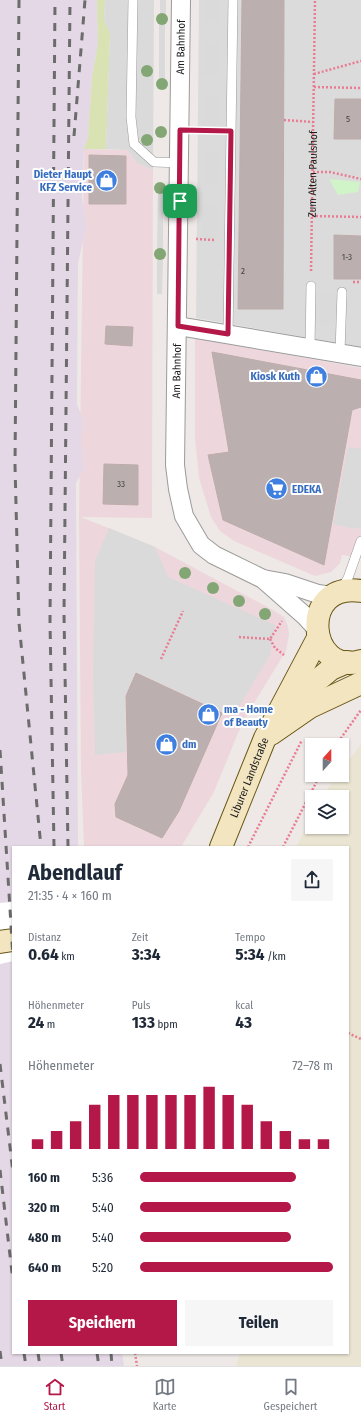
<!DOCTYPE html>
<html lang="de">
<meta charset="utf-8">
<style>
:root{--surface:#fff;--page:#f6f6f7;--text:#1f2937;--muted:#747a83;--line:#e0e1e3;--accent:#b41848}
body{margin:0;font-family:"Fira Sans Condensed",sans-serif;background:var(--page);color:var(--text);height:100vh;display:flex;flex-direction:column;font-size:15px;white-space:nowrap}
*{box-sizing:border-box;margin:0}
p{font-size:13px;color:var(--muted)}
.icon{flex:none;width:22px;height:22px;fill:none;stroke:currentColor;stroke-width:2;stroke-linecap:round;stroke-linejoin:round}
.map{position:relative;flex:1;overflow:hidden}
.panel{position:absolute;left:12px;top:846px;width:337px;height:508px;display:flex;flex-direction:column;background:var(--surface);border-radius:0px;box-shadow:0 1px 3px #0004}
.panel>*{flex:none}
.needle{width:26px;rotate:21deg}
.buttons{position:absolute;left:305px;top:738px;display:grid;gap:8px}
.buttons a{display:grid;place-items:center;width:44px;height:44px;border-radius:0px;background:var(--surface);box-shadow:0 1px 3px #0004;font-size:20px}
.pin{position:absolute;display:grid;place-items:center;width:34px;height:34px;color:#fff;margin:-17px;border-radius:8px;box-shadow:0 2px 6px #0006}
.round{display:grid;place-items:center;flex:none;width:42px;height:42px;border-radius:0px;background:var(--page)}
.head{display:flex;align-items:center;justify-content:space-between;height:68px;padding:0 16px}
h1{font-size:22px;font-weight:700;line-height:30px}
.metrics{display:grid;grid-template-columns:repeat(3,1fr);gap:6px;height:68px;padding:4px 16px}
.metrics div{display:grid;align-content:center}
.metrics b{font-size:17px;font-weight:700}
.metrics small{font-size:11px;font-weight:400}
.metrics p{font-size:11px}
.chart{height:112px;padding:8px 16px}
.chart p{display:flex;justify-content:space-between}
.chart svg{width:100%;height:72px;margin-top:4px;stroke:var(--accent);stroke-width:6}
.button{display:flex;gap:8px;margin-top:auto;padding:8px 16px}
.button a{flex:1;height:46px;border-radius:0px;background:var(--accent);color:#fff;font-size:16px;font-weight:700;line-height:46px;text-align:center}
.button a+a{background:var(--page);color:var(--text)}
ul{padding:0 16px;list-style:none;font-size:13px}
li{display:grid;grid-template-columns:64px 48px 1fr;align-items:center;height:30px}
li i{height:10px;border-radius:5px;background:var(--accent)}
.tab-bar{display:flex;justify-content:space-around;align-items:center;height:56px;border-top:1px solid var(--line);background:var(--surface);font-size:11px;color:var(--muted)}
.tab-bar a{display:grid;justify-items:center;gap:2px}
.tab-bar .active{color:var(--accent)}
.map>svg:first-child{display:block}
</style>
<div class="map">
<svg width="361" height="1366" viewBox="0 0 361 1366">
<rect width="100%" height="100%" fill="#eee9e6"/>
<!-- residential -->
<path fill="#dcdbdc" d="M199 0H361V347L196 318Z"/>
<!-- commercial -->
<g fill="#edd7dd">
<path d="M84 149 127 150 137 163 153 170 152 518 81 517 155 547 273 610 284 617 288 626 289 635 286 651 251 708 238 733 214 792 181 847H84L81 772 79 517Z"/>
<path d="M195 338 361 368V558L342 555 340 563 331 572 315 576 234 541 220 531 211 517 199 478 195 437Z"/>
</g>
<!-- industrial -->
<g fill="#e5d8e6">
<path d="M0 0H97L98 44 92 77 88 138 84 149 82 196 86 227 78 264 77 404 83 420 81 442 84 469 76 483 78 847H13V902L0 903Z"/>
<path d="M13 961V1353H122L124 1366H0V964Z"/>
</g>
<!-- farmland -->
<path fill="#eae5d3" d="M361 744V1366H236L240 1353H348V847H296L312 816V827H342V797H322L337 775H342V769Z"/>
<!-- grass -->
<path fill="#d8e2b2" d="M97 0H105L104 20 110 33 106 149H84L88 138 92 77 98 44Z"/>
<!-- park -->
<path fill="#d1f3c8" d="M329 179 360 182 358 192 338 195Z"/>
<!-- parking -->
<g fill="#dadada">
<path d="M105 0H154L153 170 137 163 127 150 106 149 110 33 104 20Z"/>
<rect x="160" y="0" width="6" height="14"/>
<path d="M205 0H220V21H204Z"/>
<path d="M159 23 165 24V80H159Z"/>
<path d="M204 43H220L219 75H203Z"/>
<path d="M203 97H219V130L203 129Z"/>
<path d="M203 151H219L218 184H203Z"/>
<path d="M158 191H163V250H157Z"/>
<path d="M202 205H218L217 238H202Z"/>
<path d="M157 259H163L162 294H157Z"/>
<path d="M321 293H336V326H320Z"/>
<path d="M348 447 361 449V527L354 529 333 524Z"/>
<path d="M109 528 155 547 168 577 275 625 270 655 237 710 222 712 136 672 125 696 126 752 95 755 93 673 95 561Z"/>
</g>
<!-- pier -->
<path fill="#fff" d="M13 902V961L0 964V903Z"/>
<!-- building -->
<g fill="#bbb0af" stroke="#beacaa">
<path d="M242 0H284L283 309H238Z"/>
<path d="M335 99H361V139H334Z"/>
<path d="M89 155 126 156V204H89Z"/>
<path d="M334 235 361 236V279H334Z"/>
<path d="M106 326 133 327 132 346 105 344Z"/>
<path d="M212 352 361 380V407L352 410 324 565 223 520 208 455 229 452Z"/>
<path d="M104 464 138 465V505L103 504Z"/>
<path d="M136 673 222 713 179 811 162 838 116 817 115 804 128 775 126 696Z"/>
</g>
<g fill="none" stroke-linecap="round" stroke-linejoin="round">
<defs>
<g id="lane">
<path d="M133 0 131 117 134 144 154 162 181 163"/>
<path d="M228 334 233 0"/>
<path d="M310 348 311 286"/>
<path d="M340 353 342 292"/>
<path d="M340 591 348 578 361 541"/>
</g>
<g id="street">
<path d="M181 0 175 465 178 489 184 516 201 545 214 555 263 579 285 583 318 594 332 596"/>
<path d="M178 326 361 357"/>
<path d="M263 579 305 616 316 628"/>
</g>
<g id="secondary">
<path d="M361 591C298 581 308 677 361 661"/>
<path d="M285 707 331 669 347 662"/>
<path d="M271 734 310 707 361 683"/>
<path id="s2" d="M221 847 265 738 318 638"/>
<path d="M0 942 13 940"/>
</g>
</defs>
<!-- lane casing -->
<use href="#lane" stroke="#9b9b9b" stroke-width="10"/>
<!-- street casing -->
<use href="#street" stroke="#9b9b9b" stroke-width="20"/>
<!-- secondary casing -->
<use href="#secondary" stroke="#685712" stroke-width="24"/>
<!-- path -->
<g stroke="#e97c92" stroke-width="2.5" stroke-dasharray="2 2" stroke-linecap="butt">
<path d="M314 74 361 61"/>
<path d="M314 87 361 88"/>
<path d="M284 120 313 122"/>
<path d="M199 130 216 131"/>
<path d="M313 172H330L361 179"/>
<path d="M312 216 361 217"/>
<path d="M196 239 215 240"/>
<path id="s1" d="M311 271 315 0"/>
<path d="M353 282H361"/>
<path d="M239 637 270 639 282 621"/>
<path d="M270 639 275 648 284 655"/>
<path d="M161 659 183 611"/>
<path d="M336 745 361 710"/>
<path d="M248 847 302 740"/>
<path d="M283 847 320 775"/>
<path d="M348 1033 361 1039"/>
<path d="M135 1353 137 1366"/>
</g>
<!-- lane -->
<use href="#lane" stroke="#fff" stroke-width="9"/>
<!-- street -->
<use href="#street" stroke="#fff" stroke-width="18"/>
<!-- secondary -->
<use href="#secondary" stroke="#f2e5c0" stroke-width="22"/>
<!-- rail -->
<g stroke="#6c6c6c" stroke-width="3" stroke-dasharray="8 8" stroke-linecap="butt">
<path d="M19 0 15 465 19 623 41 847"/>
<path d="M74 136 85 0"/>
<path d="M0 750 13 957"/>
<path d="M54 847 50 622 55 0"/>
<path d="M68 847 64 614 70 0"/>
<path d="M0 1064 13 1172"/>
<path d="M0 1170 13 1281"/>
<path d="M0 1351 2 1366"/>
<path d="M24 1353 26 1366"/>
<path d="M38 1353 40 1366"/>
<path d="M61 1353 63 1366"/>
<path d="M97 1353 99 1366"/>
<path d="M111 1353 112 1366"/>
</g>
</g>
<!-- trees -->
<g fill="#83a675">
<circle cx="162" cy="19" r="6"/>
<circle cx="147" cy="71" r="6"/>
<circle cx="162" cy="84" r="6"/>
<circle cx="161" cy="132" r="6"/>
<circle cx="147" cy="140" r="6"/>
<circle cx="160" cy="188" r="6"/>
<circle cx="160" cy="254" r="6"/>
<circle cx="185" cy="573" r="6"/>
<circle cx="213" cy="588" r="6"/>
<circle cx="239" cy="601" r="6"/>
<circle cx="265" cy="614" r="6"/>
</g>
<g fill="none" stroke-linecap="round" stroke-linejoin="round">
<defs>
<path id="route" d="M180 130 231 131 228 334 178 326Z"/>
</defs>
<!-- route casing -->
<use href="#route" stroke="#fff" stroke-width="8"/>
<!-- route -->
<use href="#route" stroke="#b41848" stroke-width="5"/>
</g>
<!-- icons -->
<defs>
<symbol id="shop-disc" viewBox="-11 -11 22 22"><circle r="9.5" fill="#3f7fe0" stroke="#fff"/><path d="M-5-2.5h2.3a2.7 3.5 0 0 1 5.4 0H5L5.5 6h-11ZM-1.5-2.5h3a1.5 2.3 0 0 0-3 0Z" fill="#fff"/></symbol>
<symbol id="supermarket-disc" viewBox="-11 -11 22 22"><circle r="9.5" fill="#3f7fe0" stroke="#fff"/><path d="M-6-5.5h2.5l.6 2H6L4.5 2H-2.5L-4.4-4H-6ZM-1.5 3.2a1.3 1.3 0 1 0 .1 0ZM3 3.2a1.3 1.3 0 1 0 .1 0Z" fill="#fff"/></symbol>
</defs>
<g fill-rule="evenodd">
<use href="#shop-disc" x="94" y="168" width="25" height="25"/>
<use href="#shop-disc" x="304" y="364" width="25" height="25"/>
<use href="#supermarket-disc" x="264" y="476" width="25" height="25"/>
<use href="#shop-disc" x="196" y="702" width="25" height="25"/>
<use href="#shop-disc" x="154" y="732" width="25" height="25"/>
</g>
<g text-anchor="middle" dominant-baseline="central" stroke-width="4" stroke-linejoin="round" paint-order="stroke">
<!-- number labels -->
<g font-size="9" fill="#454242">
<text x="348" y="119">5</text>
<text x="347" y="257">1-3</text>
<text x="243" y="271">2</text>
<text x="121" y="484">33</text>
</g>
<!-- street labels -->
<g font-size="11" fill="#1e1e1e" stroke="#fff">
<text transform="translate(181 47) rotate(-89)">Am Bahnhof</text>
<text stroke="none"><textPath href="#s1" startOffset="97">Zum Alten Paulshof</textPath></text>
<text transform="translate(177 371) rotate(-89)">Am Bahnhof</text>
<text stroke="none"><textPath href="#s2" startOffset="75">Liburer Landstraße</textPath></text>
</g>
<!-- shop labels -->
<g font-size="11" font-weight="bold" fill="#366cbe" stroke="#fff" text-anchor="start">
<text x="92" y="174" text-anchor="end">Dieter Haupt<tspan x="92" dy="13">KFZ Service</tspan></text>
<text x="300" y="376" text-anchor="end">Kiosk Kuth</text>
<text x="292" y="489">EDEKA</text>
<text x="224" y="709">ma - Home<tspan x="224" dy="13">of Beauty</tspan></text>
<text x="182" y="744">dm</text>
</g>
</g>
</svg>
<div class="buttons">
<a><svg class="needle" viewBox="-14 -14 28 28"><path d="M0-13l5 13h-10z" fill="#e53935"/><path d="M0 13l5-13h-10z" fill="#747a83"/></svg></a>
<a><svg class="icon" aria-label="layers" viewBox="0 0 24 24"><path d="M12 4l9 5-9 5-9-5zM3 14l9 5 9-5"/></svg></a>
</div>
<div class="pin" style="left:180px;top:201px;background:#1e9e55"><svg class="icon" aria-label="arrive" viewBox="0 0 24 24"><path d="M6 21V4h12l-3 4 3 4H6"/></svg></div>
<section class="panel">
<div class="head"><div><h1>Abendlauf</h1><p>21:35 · 4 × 160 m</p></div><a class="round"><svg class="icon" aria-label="share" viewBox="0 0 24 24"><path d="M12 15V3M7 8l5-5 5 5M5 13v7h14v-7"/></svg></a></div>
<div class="metrics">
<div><p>Distanz</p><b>0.64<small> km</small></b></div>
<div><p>Zeit</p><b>3:34</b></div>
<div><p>Tempo</p><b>5:34<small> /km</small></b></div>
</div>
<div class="metrics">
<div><p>Höhenmeter</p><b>24<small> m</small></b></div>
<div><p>Puls</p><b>133<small> bpm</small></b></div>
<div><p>kcal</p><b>43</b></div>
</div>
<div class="chart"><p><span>Höhenmeter</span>72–78 m</p>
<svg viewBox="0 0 160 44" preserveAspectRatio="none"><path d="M5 44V38M15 44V33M25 44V27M35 44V17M45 44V11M55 44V11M65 44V11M75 44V11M85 44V11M95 44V6M105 44V11M115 44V17M125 44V27M135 44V33M145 44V38M155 44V38"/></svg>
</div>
<ul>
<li><b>160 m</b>5:36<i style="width:81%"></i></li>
<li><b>320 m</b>5:40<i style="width:78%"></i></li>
<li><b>480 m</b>5:40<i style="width:78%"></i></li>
<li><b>640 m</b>5:20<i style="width:100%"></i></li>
</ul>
<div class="button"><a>Speichern</a><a>Teilen</a></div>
</section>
</div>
<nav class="tab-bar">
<a class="active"><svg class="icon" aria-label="home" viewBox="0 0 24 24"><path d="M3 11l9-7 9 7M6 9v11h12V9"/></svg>Start</a>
<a><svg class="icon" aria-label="map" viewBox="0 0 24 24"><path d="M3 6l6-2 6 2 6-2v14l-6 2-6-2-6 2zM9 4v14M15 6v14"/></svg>Karte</a>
<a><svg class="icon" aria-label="saved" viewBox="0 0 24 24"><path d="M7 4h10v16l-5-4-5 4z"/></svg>Gespeichert</a>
</nav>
